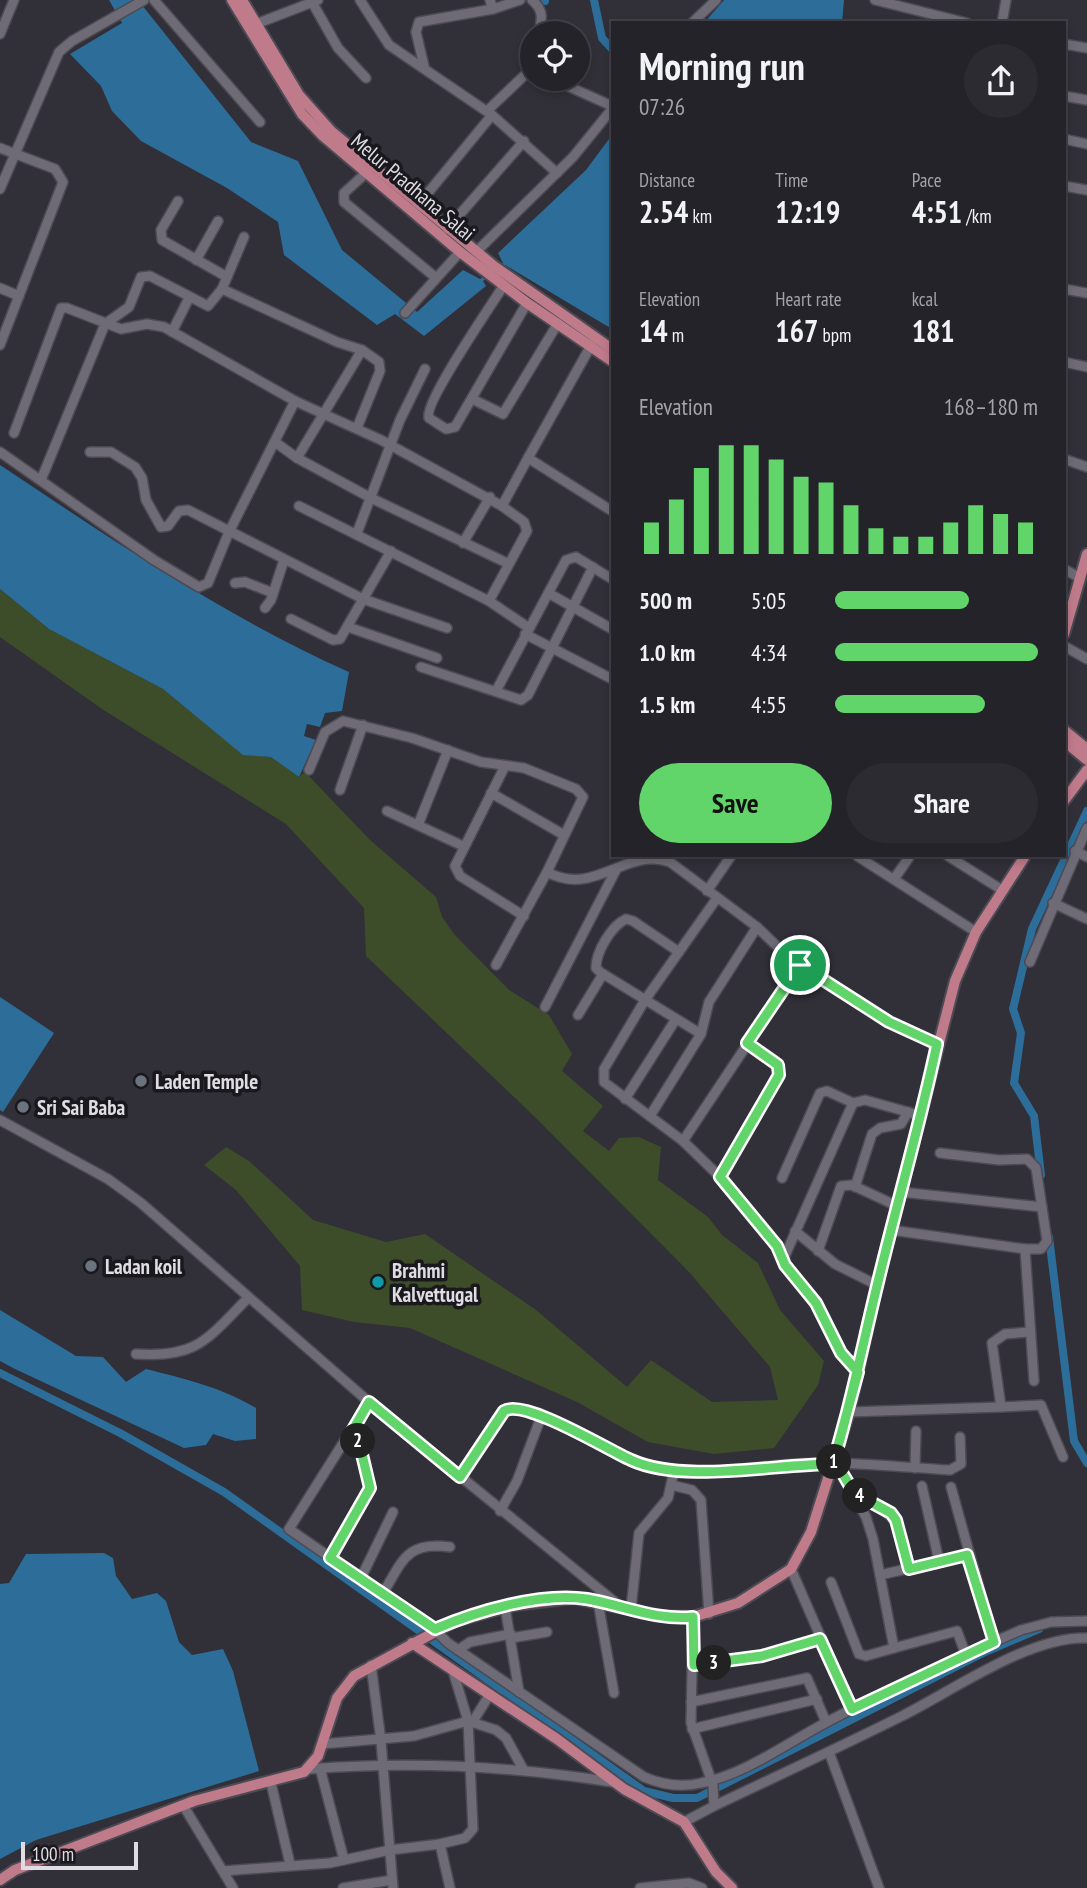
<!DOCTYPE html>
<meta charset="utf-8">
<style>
:root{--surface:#25232a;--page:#2d2b32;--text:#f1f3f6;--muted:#a3a4a8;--line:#424047;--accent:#61d46a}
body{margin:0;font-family:"PT Sans Narrow",sans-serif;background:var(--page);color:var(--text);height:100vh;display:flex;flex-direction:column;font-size:26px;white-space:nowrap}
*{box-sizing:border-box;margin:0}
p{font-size:23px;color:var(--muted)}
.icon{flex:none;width:38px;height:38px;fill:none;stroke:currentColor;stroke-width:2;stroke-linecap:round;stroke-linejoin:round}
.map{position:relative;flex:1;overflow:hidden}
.drawer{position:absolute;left:611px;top:21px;width:455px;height:836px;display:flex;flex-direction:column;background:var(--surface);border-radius:0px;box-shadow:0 4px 10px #0003,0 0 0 2px var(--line)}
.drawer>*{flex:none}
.buttons{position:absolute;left:520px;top:21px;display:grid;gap:14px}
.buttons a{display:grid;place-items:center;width:70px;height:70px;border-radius:50%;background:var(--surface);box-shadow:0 4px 10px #0003,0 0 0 2px var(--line);font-size:35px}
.scale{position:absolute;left:21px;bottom:18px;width:117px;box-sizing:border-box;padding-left:7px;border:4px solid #dfdde3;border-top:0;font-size:19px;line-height:24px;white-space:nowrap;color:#dfdde3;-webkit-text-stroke:5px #19181c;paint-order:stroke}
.pin{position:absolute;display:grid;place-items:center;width:60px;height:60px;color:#fff;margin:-30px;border:4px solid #fff;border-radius:50%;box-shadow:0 2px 7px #0007}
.km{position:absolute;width:35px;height:35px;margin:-18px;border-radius:50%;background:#222;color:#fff;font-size:19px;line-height:35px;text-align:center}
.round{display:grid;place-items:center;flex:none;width:74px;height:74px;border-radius:37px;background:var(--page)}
.head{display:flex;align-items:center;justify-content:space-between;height:119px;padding:0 28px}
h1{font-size:38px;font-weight:700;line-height:52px}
.figures{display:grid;grid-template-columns:repeat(3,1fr);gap:10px;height:119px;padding:7px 28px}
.figures div{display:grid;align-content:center}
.figures b{font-size:30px;font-weight:700}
.figures small{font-size:19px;font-weight:400}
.figures p{font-size:19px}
.chart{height:196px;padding:14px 28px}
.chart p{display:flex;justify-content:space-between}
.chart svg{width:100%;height:126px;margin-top:7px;stroke:var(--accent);stroke-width:6}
.button{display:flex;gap:14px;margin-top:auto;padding:14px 28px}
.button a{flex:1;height:80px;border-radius:42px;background:var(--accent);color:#111;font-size:28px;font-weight:700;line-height:80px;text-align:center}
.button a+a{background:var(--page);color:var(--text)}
ul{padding:0 28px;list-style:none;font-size:23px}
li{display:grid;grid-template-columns:112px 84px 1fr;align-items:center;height:52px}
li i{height:18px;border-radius:9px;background:var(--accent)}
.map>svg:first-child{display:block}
</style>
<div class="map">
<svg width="1087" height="1888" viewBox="0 0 1087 1888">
<rect width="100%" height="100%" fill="#312f38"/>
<!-- green -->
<path fill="#3e4d29" d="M0 589 49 629 163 689 243 754 271 757 299 777 305 772 370 840 436 897 442 917 454 934 509 990 549 1015 572 1054 562 1071 603 1106 583 1131 609 1151 619 1138 639 1137 661 1147 658 1180 708 1217 722 1235 758 1263 780 1310 824 1361 818 1385 774 1448 714 1454 648 1442 577 1402 410 1328 354 1322 302 1310 300 1266 236 1190 204 1165 226 1147 249 1161 313 1220 386 1242 425 1234 536 1310 627 1387 651 1360 712 1402 778 1400 770 1367 689 1272 537 1119 366 956 364 908 286 824 102 709 0 637Z"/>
<!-- water -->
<g fill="#2c6e99">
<path d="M109 0H138L251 142 298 161 342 250 417 312 463 270 480 279 503 263 498 253 586 170 612 135V329L505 265 483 281 486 286 424 336 395 314 377 325 284 255 278 222 227 188 141 141 112 111 101 86 70 54 122 23Z"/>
<path d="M724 0H844L842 23H704Z"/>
<path d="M0 465C114 541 224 616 349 672L342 711 325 713 320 727 307 724 304 736 316 740 299 777 271 757 243 755 163 689 49 629 0 589Z"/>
<path d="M0 997 54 1033 3 1112 0 1110Z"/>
<path d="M0 1310 76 1356 103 1357 126 1382 146 1369C185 1379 221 1387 256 1408V1439L235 1441 213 1434 206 1445 184 1448 15 1369 0 1361Z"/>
<path d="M104 1553 113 1558 116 1576 132 1599 157 1593 166 1601 179 1642 192 1655 223 1649 233 1671 259 1771 36 1840 0 1859V1584L9 1583 26 1554Z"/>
</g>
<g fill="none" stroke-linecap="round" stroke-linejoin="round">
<!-- canal -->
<g stroke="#2c6e99" stroke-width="8">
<path d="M545 0V1"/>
<path d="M594 0 602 38 612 49"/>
<path d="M1041 1175 1034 1116 1014 1083 1021 1033 1013 1009 1032 929 1087 811"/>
<path d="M1049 1237 1074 1441 1087 1463"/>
<path d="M0 1373 120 1433 224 1492 644 1791 673 1798H697L985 1652 1039 1629"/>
</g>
<defs>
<g id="minor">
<path d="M154 0 260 122"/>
<path d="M360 0 389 45 492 115 418 205"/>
<path d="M532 0C544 10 542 19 539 33"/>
<path d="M875 0 967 23"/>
<path d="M312 2 338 48 366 78"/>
<path d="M493 9 520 0"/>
<path d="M692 23 716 0"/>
<path d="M1002 23 1006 0"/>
<path d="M256 24 318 0"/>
<path d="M0 34 14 0"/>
<path d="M1064 44 1087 48"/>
<path d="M424 66 416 32 419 22 493 9 490 0"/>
<path d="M552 79 612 106"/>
<path d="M1064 96 1087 100"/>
<path d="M487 111 532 68"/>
<path d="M492 115 557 173"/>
<path d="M1064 139 1087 144"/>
<path d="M0 148 55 169 63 182 0 345"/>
<path d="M366 173 344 193V202L435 277"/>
<path d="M1064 186 1087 190"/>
<path d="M0 189 59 52 72 41 144 0"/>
<path d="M178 201 161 230 162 240 227 277"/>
<path d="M447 229 524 141"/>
<path d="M477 251 573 157 612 109"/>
<path d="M196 260 218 221"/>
<path d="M504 285C492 304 423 404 429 418L446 429 455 427 527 303"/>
<path d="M0 288 19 296"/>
<path d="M222 289 337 342 362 350 379 362 380 371 357 428"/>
<path d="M1064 289 1087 293"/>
<path d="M405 313 460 252"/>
<path d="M172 332 189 298"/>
<path d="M593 342 528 458 612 511"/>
<path d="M1064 362 1087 367"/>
<path d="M472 399 503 414 558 323"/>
<path d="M14 433 61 308H67L121 329 147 324 164 327 295 401 381 440 502 506"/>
<path d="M275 442 297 458 362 350"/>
<path d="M0 452 154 560 199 587 208 583 229 532 295 401"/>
<path d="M90 452H111L135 467 142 478 146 500 161 527 168 526 179 511 188 510 363 599 447 628"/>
<path d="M297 458 371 498 507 563"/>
<path d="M528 458 502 506 524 522 527 531 489 601 529 628"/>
<path d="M1064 459 1087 467"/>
<path d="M41 480 105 324 129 307 141 277 150 276 208 306 222 289 244 237"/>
<path d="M299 506 489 601"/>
<path d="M357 533 400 420 425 369"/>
<path d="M463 543 490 497"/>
<path d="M1064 569 1080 578"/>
<path d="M235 583 245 582 273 593"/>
<path d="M550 594 612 629"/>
<path d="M265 608 271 600 284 560"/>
<path d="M291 619 333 640 340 639 391 551"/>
<path d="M348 627 437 658"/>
<path d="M525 634 552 648 593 567"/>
<path d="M1064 646 1087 659"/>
<path d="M421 667 521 700 528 695 552 648 612 679"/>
<path d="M496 691 566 560 576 557 612 579"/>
<path d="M505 766 455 866 460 876 524 916"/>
<path d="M309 770 325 732 343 721 412 738 481 762 524 768 576 789 583 797 547 872"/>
<path d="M340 790 363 725"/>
<path d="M491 793 564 835"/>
<path d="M387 811 463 846"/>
<path d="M418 825 448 750"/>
<path d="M1075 851 1087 857"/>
<path d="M857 856 976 932"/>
<path d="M948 856 1002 890"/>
<path d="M894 879 910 856"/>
<path d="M707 891 731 856"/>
<path d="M717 898 645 1000 604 1069V1082L683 1141 800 965"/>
<path d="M1053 903 1087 919"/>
<path d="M1030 962 1087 828"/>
<path d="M496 965 547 872C595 898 626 846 670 862L757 927 790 959 889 1022 937 1044"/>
<path d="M545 1007 617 868"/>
<path d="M578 1015 603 974"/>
<path d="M701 1034 709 1002 757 927"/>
<path d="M747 1043 775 1061 779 1075 720 1177 777 1246 785 1265 816 1303 841 1353 858 1372"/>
<path d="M625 1099 676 1019"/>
<path d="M650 1116 701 1034 600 972 596 968C596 952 611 926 626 919L633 921 679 952"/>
<path d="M0 1120 108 1179 141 1203 369 1402 621 1607"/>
<path d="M683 1141 720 1177"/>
<path d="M940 1153 999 1160 1027 1159 1036 1168 1047 1241 1041 1249H1025L1034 1381"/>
<path d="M782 1178 820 1093 827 1091 853 1103"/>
<path d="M855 1187 872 1134 880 1128 901 1124 908 1112"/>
<path d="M901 1192 1042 1207"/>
<path d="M891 1230 1025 1249"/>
<path d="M795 1231 835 1264 877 1285"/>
<path d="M818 1251 841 1186 852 1185 897 1206"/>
<path d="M783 1260 853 1103 865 1100 922 1116"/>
<path d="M1029 1332 1005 1334 992 1343 1001 1407 1041 1405 1063 1457"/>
<path d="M136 1354C198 1358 207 1339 248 1298"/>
<path d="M369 1402 289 1529 435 1630 448 1643 644 1777C663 1785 681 1788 701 1783 746 1774 787 1743 827 1722 889 1689 956 1658 1021 1630L1051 1622 1087 1621"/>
<path d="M849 1412 1001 1407"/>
<path d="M837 1464 866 1517 873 1539 894 1648 957 1631 966 1655"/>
<path d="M915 1468 916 1431"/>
<path d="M460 1477 504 1411C527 1397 621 1459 651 1467 697 1478 748 1467 794 1464 846 1461 898 1467 950 1470L961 1464 960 1437"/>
<path d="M671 1485 692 1490 701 1500 709 1614"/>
<path d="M922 1486 939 1561"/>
<path d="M951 1487 994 1642"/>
<path d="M855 1494C900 1517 899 1520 909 1569"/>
<path d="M500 1511 517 1481 541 1417"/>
<path d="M330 1558 370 1488 360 1446 351 1433"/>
<path d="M791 1569 852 1709"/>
<path d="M880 1575 967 1555"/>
<path d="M360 1580 393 1512"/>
<path d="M831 1582 859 1654 866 1656 894 1648"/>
<path d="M383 1593C403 1560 407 1541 450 1547"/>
<path d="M598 1602 614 1693"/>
<path d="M505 1607 519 1692"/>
<path d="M631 1609 639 1533 668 1498 674 1471"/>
<path d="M511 1638 547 1632"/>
<path d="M458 1650 470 1642 511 1634"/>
<path d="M371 1665 381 1741 393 1888"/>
<path d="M694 1665 762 1656 820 1639"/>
<path d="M691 1702 807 1678 826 1722"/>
<path d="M472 1723 490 1694"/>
<path d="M692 1729 817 1699"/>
<path d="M322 1744 414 1736 468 1721 496 1730 506 1738 523 1769"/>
<path d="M829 1752 879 1888"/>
<path d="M320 1768 344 1860"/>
<path d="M310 1769C412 1761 511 1766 612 1782"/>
<path d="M271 1783 290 1864"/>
<path d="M183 1805 233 1888"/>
<path d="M714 1806C777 1776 840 1747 902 1716 954 1690 1029 1636 1087 1638"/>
<path d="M684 1822 714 1806 713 1785 691 1723 693 1617"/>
<path d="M440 1844 450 1888"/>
<path d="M223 1871 330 1863 390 1850 440 1844 465 1838 473 1829 468 1721 453 1671"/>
<path d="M343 1888 392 1880"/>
<path d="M640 1888 689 1883 702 1888"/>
</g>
<g id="major">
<path d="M232 0 302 114 323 136 460 252 527 303 612 361"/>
<path d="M242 0 299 95 331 131 494 266 612 349"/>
<path d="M1064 634 1087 554"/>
<path d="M1064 730 1087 749"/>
<path d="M1064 741 1087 760"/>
<path d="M1064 801 1087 770"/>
<path d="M412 1643 557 1739 624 1789 684 1822 716 1872 732 1888"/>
<path d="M0 1880 15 1870 194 1801 304 1772 318 1756 337 1698 354 1676 455 1621 514 1605 573 1598 662 1616 693 1617 738 1603 791 1569 811 1532 849 1412 877 1285 955 981 976 932 1025 856"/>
</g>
</defs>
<!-- minor casing -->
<use href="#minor" stroke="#4c4a52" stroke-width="12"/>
<!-- major casing -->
<use href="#major" stroke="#4c4a52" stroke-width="14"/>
<!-- minor -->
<use href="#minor" stroke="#6e6b76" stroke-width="9"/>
<!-- major -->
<use href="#major" stroke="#c07b8b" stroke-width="10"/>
</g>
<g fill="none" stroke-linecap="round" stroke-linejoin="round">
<defs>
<path id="route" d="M800 965 889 1022 937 1044C920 1124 897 1203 878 1282 863 1343 851 1404 833 1464 774 1464 684 1484 631 1460 608 1450 524 1398 504 1411L460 1477 369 1402 351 1433 360 1446 370 1488 330 1558 435 1629C477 1611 541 1592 587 1599 622 1605 657 1621 693 1617L694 1665 762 1656 820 1639 852 1709 994 1642 967 1555 909 1569 896 1520 891 1513 854 1493 837 1464H833L858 1372 841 1353 816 1303 785 1265 777 1246 720 1177 779 1075 778 1065 747 1043 800 965"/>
</defs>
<!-- route casing -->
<use href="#route" stroke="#fff" stroke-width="14"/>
<!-- route -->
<use href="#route" stroke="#61d46a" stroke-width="9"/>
</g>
<!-- markers -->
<g fill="#6b7280" stroke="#19181c" stroke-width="2.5">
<circle cx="141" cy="1081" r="7"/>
<circle cx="23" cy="1107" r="7"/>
<circle cx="91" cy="1266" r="7"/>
</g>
<circle fill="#0f9aa8" stroke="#19181c" stroke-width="2.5" cx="378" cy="1282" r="7"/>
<g text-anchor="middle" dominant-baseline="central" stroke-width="7" stroke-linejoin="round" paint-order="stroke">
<!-- street labels -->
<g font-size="21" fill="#dfdde3" stroke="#19181c">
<text transform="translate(413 187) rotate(40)">Melur Pradhana Salai</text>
</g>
<!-- poi labels -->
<g font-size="21" font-weight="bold" fill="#dfdde3" stroke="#19181c" text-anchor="start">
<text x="155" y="1081">Laden Temple</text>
<text x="37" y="1107">Sri Sai Baba</text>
<text x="105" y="1266">Ladan koil</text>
<text x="392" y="1270">Brahmi<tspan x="392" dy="24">Kalvettugal</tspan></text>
</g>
</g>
</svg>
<div class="buttons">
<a><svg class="icon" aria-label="locate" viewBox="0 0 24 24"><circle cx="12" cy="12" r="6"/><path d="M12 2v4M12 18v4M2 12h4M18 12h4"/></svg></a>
</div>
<div class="scale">100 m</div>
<div class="pin" style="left:800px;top:965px;background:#1e9e55"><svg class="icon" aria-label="arrive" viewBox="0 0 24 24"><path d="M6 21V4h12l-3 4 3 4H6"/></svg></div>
<b class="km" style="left:834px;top:1462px">1</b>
<b class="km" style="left:358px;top:1441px">2</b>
<b class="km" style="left:714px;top:1663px">3</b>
<b class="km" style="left:860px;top:1496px">4</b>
<section class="drawer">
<div class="head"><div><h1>Morning run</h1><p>07:26</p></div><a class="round"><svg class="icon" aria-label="share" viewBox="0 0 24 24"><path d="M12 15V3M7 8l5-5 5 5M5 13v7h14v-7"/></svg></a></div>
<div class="figures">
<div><p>Distance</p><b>2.54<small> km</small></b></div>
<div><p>Time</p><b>12:19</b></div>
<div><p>Pace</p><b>4:51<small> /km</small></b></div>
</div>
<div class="figures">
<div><p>Elevation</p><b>14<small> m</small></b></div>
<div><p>Heart rate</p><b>167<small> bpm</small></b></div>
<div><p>kcal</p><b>181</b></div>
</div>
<div class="chart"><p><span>Elevation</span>168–180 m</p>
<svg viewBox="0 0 160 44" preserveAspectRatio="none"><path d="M5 44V33M15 44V25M25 44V14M35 44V6M45 44V6M55 44V11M65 44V17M75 44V19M85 44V27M95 44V35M105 44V38M115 44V38M125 44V33M135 44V27M145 44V30M155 44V33"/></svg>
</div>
<ul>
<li><b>500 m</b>5:05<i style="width:66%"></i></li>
<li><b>1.0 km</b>4:34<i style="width:100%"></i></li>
<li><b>1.5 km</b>4:55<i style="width:74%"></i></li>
</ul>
<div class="button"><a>Save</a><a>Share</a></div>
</section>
</div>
